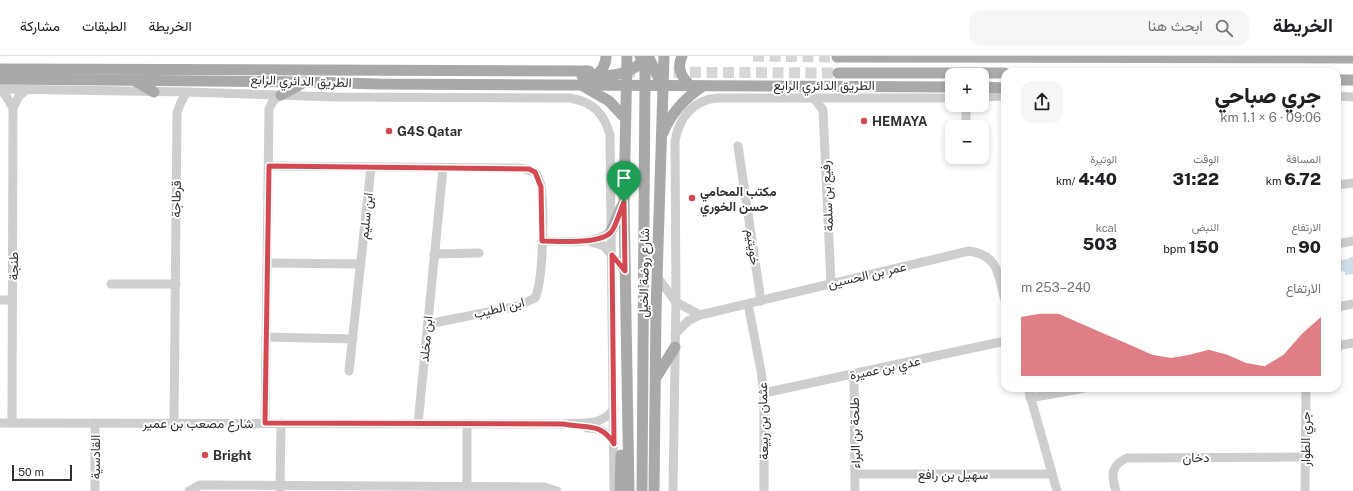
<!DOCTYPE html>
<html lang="ar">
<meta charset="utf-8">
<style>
:root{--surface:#fff;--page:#f6f6f6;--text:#202124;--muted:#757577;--line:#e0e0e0;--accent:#d44852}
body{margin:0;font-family:"Public Sans",Vazirmatn,sans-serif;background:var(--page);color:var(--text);direction:rtl;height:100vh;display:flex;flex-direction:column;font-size:15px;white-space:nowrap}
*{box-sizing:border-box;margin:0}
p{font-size:13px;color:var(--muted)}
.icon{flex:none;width:22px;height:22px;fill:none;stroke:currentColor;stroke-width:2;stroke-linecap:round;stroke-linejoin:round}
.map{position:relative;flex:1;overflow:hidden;direction:ltr}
.drawer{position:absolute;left:1001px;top:12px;width:340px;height:324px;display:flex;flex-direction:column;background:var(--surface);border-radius:12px;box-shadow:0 2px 6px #0003;direction:rtl}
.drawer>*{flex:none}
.controls{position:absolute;left:945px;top:12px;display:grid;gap:8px}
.controls a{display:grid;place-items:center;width:44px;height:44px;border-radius:8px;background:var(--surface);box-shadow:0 2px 6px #0003;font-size:20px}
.scale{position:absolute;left:12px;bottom:10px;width:60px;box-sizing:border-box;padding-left:4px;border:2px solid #313131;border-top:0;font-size:11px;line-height:14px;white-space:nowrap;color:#313131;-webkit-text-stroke:3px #fff;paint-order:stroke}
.pin{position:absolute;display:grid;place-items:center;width:34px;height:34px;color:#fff;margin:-41px -17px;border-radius:50% 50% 50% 0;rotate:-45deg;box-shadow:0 0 4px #0007}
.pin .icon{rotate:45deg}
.round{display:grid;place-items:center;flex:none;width:42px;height:42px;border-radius:12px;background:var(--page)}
.overview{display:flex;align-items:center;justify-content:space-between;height:68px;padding:0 20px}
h1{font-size:22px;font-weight:800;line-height:30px}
.figures{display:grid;grid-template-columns:repeat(3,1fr);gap:6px;height:68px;padding:4px 20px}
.figures div{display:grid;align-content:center}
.figures b{font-size:17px;font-weight:800}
.figures small{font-size:11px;font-weight:400}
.figures p{font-size:11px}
.chart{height:112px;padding:8px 20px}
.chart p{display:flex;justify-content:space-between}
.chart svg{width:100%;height:72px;margin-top:4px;fill:var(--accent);opacity:.7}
header{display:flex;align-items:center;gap:24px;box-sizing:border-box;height:56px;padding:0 20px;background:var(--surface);border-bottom:1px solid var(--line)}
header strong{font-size:19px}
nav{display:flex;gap:22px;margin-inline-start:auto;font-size:14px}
.search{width:280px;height:36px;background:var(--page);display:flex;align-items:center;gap:10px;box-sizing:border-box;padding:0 14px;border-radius:12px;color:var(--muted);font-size:15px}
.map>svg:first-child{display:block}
</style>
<header>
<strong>الخريطة</strong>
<div class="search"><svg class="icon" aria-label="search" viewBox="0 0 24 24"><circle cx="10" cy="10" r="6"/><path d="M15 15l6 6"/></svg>ابحث هنا</div>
<nav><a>الخريطة</a><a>الطبقات</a><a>مشاركة</a></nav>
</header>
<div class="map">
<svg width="1353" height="435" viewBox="0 0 1353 435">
<rect width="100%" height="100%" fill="#fff"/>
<!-- water -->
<path fill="#cddee8" d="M1351 201H1353V218L1345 219V216L1338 214V207L1341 204 1348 203Z"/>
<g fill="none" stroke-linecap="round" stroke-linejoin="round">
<!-- major-tunnel -->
<g stroke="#d6d6d6" stroke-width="11" stroke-dasharray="11 5.5" stroke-linecap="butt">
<path d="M753 0 837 1"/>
<path d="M624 16 838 17"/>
</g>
<!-- minor -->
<g stroke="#cecece" stroke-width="9">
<path d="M801 31 816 45 823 54 831 227"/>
<path d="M0 33 187 36 334 41 570 42C593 46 604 57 610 79L614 435"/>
<path d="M0 33 6 40 13 52"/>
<path d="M1337 40 1353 41"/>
<path d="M982 41 1005 40"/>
<path d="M966 49V71"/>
<path d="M738 90 761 245"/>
<path d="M269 110 521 112 535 116C538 121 540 125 541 130 544 152 544 223 535 242L518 250 428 268"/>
<path d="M1337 129 1353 127"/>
<path d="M542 185C563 185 594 190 611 175"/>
<path d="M591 186 604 190 625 215"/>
<path d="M1337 188 1353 185"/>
<path d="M434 198 479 197"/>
<path d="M268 207 361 208"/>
<path d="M658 222 676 246 700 259"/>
<path d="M111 228H176"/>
<path d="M0 244H12"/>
<path d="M748 248 761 315 764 337V435"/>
<path d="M1337 251 1353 248"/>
<path d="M675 278 688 265 700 259 969 195C999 199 998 219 1005 244"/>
<path d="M266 281 353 283"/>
<path d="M1337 290 1353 287"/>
<path d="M349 315 371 111"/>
<path d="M854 319 855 435"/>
<path d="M1028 332 1057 435"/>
<path d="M764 337 1005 285"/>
<path d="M1030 342 1085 332"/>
<path d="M0 367 564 368C585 366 600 371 614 353"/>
<path d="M12 367 13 52 19 40 26 34"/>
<path d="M174 367 177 57 181 46 187 36"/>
<path d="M265 367 269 53 273 45 281 39"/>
<path d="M418 368 443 112"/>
<path d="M467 368V435"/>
<path d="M587 372C601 372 607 376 614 387"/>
<path d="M855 418H1052"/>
<path d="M280 434 281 367"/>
<path d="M95 435V367"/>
<path d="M189 435 200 429 544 431 557 435"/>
<path d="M673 435 676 241 675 85C679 62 693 44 717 42H952"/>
<path d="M1116 435C1111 419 1111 409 1127 402L1305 401"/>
<path d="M1305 435 1306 332"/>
</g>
<!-- major -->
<g stroke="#a9a9a9" stroke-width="11">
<path d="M627 0 624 146 629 435"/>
<path d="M640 0 645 11V23L642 435"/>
<path d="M648 0 662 29"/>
<path d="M682 0C676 13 682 22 691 30"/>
<path d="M837 1 1353 2"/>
<path d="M0 13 589 15"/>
<path d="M838 17H1005"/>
<path d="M582 20C611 20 627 22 649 0"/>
<path d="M595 20C602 15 606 9 606 0"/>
<path d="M0 23 307 26 379 28 952 31"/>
<path d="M1337 24H1353"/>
<path d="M137 26 154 36"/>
<path d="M583 30 609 45 625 62"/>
<path d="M982 31 1005 32"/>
<path d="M281 39 303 27"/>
<path d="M663 77C671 57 685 42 703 30"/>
<path d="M611 175 622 150"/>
<path d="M657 320 675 291"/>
<path d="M620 435 621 399"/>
<path d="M654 435 656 255 664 0"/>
</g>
</g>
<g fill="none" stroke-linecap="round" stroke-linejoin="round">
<defs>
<path id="route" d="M269 110 529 113 535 116 541 131 542 185C558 185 602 189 612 175 617 167 620 155 624 146L625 215 612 199 614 388C601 366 587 373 564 368L265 367Z"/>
</defs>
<!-- route casing -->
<use href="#route" stroke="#fff" stroke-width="8"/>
<!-- route -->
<use href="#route" stroke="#d44852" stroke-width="5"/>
</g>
<!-- markers -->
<g fill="#d44852" stroke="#fff" stroke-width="1.5">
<circle cx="864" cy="65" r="4"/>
<circle cx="389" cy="75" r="4"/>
<circle cx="692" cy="142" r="4"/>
<circle cx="205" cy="399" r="4"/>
</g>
<g text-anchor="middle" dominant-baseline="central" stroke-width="4" stroke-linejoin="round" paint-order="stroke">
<!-- street labels -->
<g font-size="13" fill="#313131" stroke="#fff">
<text transform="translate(301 25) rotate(2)">الطريق الدائري الرابع</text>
<text x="824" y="29">الطريق الدائري الرابع</text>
<text transform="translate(827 140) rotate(-93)">رفيع بن سلمة</text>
<text transform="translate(176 143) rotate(-89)">قرطاجة</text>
<text transform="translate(366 160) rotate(-84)">ابن سليم</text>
<text transform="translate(753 191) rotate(82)">خويتيم</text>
<text transform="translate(13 210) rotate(-90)">طنجة</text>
<text transform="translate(644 217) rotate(-89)">شارع روضة الخيل</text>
<text transform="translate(867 219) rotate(-13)">عمر بن الحسين</text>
<text transform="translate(499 252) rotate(-14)">ابن الطيب</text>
<text transform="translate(426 283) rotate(-85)">ابن مخلد</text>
<text transform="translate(885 312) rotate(-12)">عدي بن عميرة</text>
<text transform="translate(763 365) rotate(-91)">عثمان بن ربيعة</text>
<text x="198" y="367">شارع مصعب بن عمير</text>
<text transform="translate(855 377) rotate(-91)">طلحة بن البراء</text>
<text transform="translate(1305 383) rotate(-90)">جري الطوار</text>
<text transform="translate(95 401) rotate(-90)">القادسية</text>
<text x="1196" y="401">دخان</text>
<text x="953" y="418">سهيل بن رافع</text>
</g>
<!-- poi labels -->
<g font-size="13" font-weight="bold" fill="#313131" stroke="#fff" text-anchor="start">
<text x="872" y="65">HEMAYA</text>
<text x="397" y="75">G4S Qatar</text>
<text x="700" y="135">مكتب المحامي<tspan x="700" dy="15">حسن الخوري</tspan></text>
<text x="213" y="399">Bright</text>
</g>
</g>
</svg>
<div class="controls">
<a>+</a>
<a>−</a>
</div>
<div class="scale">50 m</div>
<div class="pin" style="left:624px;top:146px;background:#1e9e55"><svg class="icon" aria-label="arrive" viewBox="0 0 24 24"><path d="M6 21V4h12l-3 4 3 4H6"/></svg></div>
<section class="drawer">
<div class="overview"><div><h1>جري صباحي</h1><p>09:06 · 6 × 1.1 km</p></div><a class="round"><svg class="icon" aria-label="share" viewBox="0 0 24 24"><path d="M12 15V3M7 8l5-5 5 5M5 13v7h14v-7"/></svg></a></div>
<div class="figures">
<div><p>المسافة</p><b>6.72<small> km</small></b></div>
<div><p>الوقت</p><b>31:22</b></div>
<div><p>الوتيرة</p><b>4:40<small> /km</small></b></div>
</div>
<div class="figures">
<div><p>الارتفاع</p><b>90<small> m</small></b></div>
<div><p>النبض</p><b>150<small> bpm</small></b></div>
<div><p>kcal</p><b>503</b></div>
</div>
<div class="chart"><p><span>الارتفاع</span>240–253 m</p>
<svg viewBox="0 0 160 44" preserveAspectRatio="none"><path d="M0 44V8L10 6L20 6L30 11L40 16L50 21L60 26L70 31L80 33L90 31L100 28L110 31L120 36L130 38L140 31L150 18L160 8V44z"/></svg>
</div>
</section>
</div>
